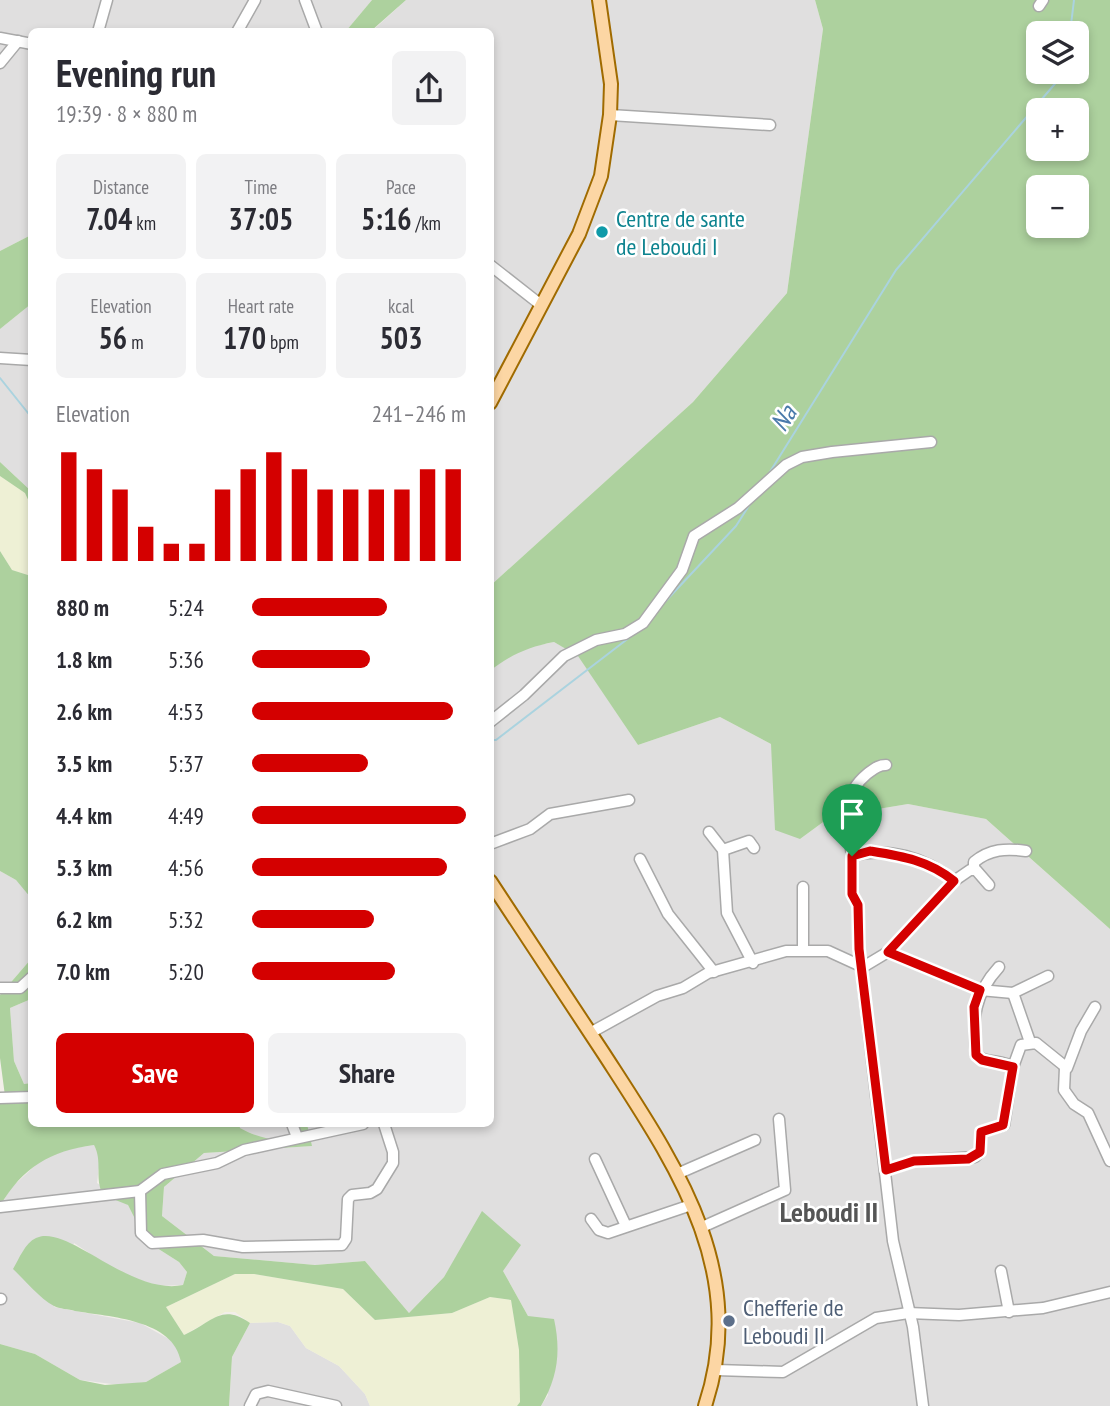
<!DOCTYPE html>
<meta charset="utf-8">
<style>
:root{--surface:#fff;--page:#f2f2f3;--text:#2b2b33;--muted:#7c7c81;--accent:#d40000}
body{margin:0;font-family:"PT Sans Narrow",sans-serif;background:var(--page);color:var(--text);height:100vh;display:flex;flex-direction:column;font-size:26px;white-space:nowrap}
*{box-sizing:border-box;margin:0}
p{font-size:23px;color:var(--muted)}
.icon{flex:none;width:38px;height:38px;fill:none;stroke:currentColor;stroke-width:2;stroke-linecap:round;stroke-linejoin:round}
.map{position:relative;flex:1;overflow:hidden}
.panel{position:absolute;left:28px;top:28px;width:466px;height:1099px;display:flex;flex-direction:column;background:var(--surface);border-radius:10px;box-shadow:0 4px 10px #0003}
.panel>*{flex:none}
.tools{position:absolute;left:1026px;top:21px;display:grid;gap:14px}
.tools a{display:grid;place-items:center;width:63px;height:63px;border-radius:10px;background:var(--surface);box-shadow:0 4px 10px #0003;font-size:35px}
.pin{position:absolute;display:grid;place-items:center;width:60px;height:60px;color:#fff;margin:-72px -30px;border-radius:50% 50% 50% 0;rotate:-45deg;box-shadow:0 0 7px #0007}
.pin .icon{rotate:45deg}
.round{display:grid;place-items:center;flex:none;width:74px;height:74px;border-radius:10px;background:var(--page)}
.head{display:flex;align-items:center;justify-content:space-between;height:119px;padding:0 28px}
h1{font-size:38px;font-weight:700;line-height:52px}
.metrics{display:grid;grid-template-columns:repeat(3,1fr);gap:10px;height:119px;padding:7px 28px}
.metrics div{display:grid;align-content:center;border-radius:10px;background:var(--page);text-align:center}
.metrics b{font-size:30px;font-weight:700}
.metrics small{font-size:19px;font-weight:400}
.metrics p{font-size:19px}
.chart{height:196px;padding:14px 28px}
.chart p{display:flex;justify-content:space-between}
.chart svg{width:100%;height:126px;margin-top:7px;stroke:var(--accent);stroke-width:6}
.cta{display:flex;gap:14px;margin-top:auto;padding:14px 28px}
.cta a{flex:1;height:80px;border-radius:10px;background:var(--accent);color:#fff;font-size:28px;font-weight:700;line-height:80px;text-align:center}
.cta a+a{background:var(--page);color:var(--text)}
ul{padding:0 28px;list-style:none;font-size:23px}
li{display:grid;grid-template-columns:112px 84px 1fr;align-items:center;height:52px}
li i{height:18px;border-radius:9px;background:var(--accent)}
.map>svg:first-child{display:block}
</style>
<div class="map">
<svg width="1110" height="1406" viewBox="0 0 1110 1406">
<rect width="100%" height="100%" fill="#f2efe9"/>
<!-- residential -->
<g fill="#e0dfdf">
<path d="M0 0H372L346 31 32 32 31 235 0 251Z"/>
<path d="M406 0H815L823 29 787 293 693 402 490 586V32H371Z"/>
<path d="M31 304V491L0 462V329Z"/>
<path d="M554 642 578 655 638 745 720 717 771 744 800 839 830 817 908 804 986 819 1110 929V1406H541L548 1395 528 1316 503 1271 483 1212 444 1277 409 1313 365 1261 315 1265 214 1256 162 1216 164 1187 204 1153 311 1146 307 1124H490V671L506 658 529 647Z"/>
<path d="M0 871 16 880 32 898 31 959 0 995Z"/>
<path d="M31 999V1083L24 1084 14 1061 10 1008Z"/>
<path d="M239 1124H297V1137L263 1139 240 1128Z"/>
<path d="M94 1145 100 1157 97 1183 128 1205 146 1241 179 1262 187 1272 183 1285 158 1286 121 1274 74 1243 54 1307 140 1323 169 1339 179 1350 181 1362 146 1382 120 1385 80 1380 35 1354 0 1344V1206L11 1188 40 1161 67 1149Z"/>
<path d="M278 1322 290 1326 306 1348 339 1366 365 1394 370 1406H229L232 1357 250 1323Z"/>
</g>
<!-- farmland -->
<g fill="#eef0d5">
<path d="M0 476 26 493 31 506V576L12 570 0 551Z"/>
<path d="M235 1274H254L343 1289 375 1320 452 1313 490 1297 511 1300 519 1350 520 1402 517 1406H370L365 1394 339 1366 306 1348 290 1326 278 1322 250 1323 235 1312H225L184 1335 166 1307Z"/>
</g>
<!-- forest -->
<g fill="#add19e" fill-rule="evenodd">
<path d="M372 0H406L371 31H346Z"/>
<path d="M815 0H1110V929L986 819 908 804 830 817 800 839 775 830 771 744 720 717 638 745 578 656 554 642C528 647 510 655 490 671V586L693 402 787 293 823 29ZM1038 33H1076V72H1038ZM1038 110H1076V149H1038ZM1038 187H1076V226H1038Z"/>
<path d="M31 235V304L0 329V251Z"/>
<path d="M0 462 31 491V506L25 493 0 476Z"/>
<path d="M0 551 12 570 31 576V898L16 880 0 871Z"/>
<path d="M31 959V999L10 1008 14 1061 24 1084 31 1083 32 1124H239L240 1128C258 1138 277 1143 297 1137V1124H307L312 1146 204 1153 164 1187 162 1216 214 1256 315 1265 365 1261 409 1313 444 1277 482 1211 521 1245 503 1271 528 1316 554 1319C561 1351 558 1377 541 1406H517L520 1402 519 1350 511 1300 490 1297 452 1313 375 1320 343 1289 254 1274H235L166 1307 184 1335C213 1322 221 1303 250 1323L232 1357 229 1406H0V1344L35 1354 80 1380 105 1385 146 1382 181 1362C174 1319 109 1317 75 1311 69 1309 59 1309 54 1306 39 1298 25 1280 13 1269 19 1259 25 1243 36 1238 67 1223 130 1296 183 1285L187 1272 179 1262 146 1241 128 1205 103 1195C94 1178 103 1162 94 1145 50 1151 23 1167 0 1206V1104L5 1096 0 1058V995Z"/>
</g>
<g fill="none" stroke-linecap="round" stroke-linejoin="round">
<!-- stream -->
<g stroke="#aad3df" stroke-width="2">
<path d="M1070 33 1074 0"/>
<path d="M0 378 32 418"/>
<path d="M768 475 896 270 1065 72"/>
<path d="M662 605 736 526 750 504"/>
<path d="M490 740H496L634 634"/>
</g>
<defs>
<g id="minor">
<path d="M305 0 317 32"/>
<path d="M1039 6 1043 0"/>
<path d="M98 32 107 0"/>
<path d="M237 32 255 0"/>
<path d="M0 38 32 44"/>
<path d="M0 63 18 41"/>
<path d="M610 115 770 125"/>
<path d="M490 265 541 305"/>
<path d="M0 358 32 360"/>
<path d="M490 722 524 695 564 656 596 640 625 634 643 623 682 570 694 536 738 508 786 465 802 457 832 452 931 442"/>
<path d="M709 832 723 850 727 913 753 963"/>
<path d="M490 844 530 829 550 814 629 800"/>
<path d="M723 850 749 841 754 848"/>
<path d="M852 856C848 824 839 797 867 774 874 769 878 765 886 765"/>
<path d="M640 859 668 914 714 972"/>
<path d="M974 869V862C990 849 1006 848 1026 851"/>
<path d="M803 887V950"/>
<path d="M888 952 980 990 1013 993 1048 976"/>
<path d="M863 967 888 952 954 881 970 870H976L989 885"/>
<path d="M999 967C974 994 972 1019 976 1055 986 1064 1002 1059 1013 1067"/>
<path d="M0 988H20L32 977"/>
<path d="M1013 993 1030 1042"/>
<path d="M590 1033 657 996 683 988 708 973 786 951H828L863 967"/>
<path d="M1065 1068 1064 1090 1074 1104 1088 1113 1110 1161"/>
<path d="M0 1098 32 1097"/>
<path d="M292 1124 297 1137"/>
<path d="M595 1159 626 1226"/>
<path d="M886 1170 914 1161 975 1157 980 1152 981 1132 1004 1125 1013 1067 1021 1045 1036 1043 1067 1068 1081 1031 1095 1007"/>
<path d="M677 1174 755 1140"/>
<path d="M140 1191 141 1233 152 1243 203 1240 243 1247 342 1245 346 1239 348 1199 352 1195 370 1193 377 1189 393 1163V1152L384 1124"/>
<path d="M0 1207 140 1191 163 1174 217 1163 244 1150 363 1124"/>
<path d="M591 1219 599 1230 608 1233 691 1205"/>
<path d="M700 1228 785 1190 779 1119"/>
<path d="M1001 1271 1009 1312"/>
<path d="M0 1299H1"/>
<path d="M716 1370 783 1372 876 1318 908 1313 959 1315 1043 1308 1110 1292"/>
<path d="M250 1406 256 1394 268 1391 336 1406"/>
<path d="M923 1406 913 1327 893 1241 859 949 858 905 852 894V856C887 846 926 858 954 881"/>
</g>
<g id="major">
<path d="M490 403 579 234 601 176 610 115 611 84 599 0"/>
<path d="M490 881C528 938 566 996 604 1054 675 1164 750 1270 705 1406"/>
</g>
</defs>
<!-- minor casing -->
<use href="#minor" stroke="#a9a9a9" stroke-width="13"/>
<!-- major casing -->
<use href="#major" stroke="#a06b00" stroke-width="16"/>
<!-- minor -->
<use href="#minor" stroke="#fff" stroke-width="10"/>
<!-- major -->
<use href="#major" stroke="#fcd6a4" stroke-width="12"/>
</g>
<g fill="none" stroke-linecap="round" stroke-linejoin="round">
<defs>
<path id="route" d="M870 851C901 856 928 860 954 881L888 952 980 990 974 1007 976 1055 982 1060 1013 1067 1003 1125 981 1132 980 1152 968 1159 914 1161 886 1170 859 949 858 905 852 894V856Z"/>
</defs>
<!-- route casing -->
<use href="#route" stroke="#fff" stroke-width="14"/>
<!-- route -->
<use href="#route" stroke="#d40000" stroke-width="9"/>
</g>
<!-- markers -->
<circle fill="#0f9aa8" stroke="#fff" stroke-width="2.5" cx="602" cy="232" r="7"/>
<circle fill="#5c6f8a" stroke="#fff" stroke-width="2.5" cx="729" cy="1321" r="7"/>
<g text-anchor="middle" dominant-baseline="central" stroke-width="5" stroke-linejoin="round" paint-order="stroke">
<!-- culture labels -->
<g font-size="24" fill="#0d838f" stroke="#fff" text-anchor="start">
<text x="616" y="218">Centre de sante<tspan x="616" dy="28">de Leboudi I</tspan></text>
</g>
<!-- service labels -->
<g font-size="24" fill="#4e5e75" stroke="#fff" text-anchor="start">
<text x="743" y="1307">Chefferie de<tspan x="743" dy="28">Leboudi II</tspan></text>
</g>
<!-- water labels -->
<g font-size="26" font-style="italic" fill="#4a7aab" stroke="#fff">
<text transform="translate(783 418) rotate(-58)">Na</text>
</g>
<!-- quarter labels -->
<g font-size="28" font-weight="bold" fill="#555" stroke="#fff">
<text x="829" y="1211">Leboudi II</text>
</g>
</g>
</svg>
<div class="tools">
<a><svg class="icon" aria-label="layers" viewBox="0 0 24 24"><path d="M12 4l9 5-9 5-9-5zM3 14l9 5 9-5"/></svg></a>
<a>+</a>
<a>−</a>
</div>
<div class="pin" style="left:852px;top:856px;background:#1e9e55"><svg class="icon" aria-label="arrive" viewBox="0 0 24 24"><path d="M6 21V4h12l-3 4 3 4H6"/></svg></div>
<section class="panel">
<div class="head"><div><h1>Evening run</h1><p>19:39 · 8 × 880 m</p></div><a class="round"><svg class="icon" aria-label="share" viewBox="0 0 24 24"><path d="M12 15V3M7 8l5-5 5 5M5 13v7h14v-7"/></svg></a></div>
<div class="metrics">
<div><p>Distance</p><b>7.04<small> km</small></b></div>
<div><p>Time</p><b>37:05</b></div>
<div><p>Pace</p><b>5:16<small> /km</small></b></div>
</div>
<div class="metrics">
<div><p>Elevation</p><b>56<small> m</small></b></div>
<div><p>Heart rate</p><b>170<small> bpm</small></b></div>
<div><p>kcal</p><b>503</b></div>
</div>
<div class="chart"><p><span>Elevation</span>241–246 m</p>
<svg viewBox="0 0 160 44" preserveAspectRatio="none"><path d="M5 44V6M15 44V12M25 44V19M35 44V32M45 44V38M55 44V38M65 44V19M75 44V12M85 44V6M95 44V12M105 44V19M115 44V19M125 44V19M135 44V19M145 44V12M155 44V12"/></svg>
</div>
<ul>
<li><b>880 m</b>5:24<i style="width:63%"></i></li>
<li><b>1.8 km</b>5:36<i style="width:55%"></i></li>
<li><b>2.6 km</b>4:53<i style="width:94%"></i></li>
<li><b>3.5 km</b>5:37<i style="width:54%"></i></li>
<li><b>4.4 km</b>4:49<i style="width:100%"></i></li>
<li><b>5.3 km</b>4:56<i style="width:91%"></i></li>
<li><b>6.2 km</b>5:32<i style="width:57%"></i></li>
<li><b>7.0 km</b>5:20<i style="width:67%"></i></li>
</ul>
<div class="cta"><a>Save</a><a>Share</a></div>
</section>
</div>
